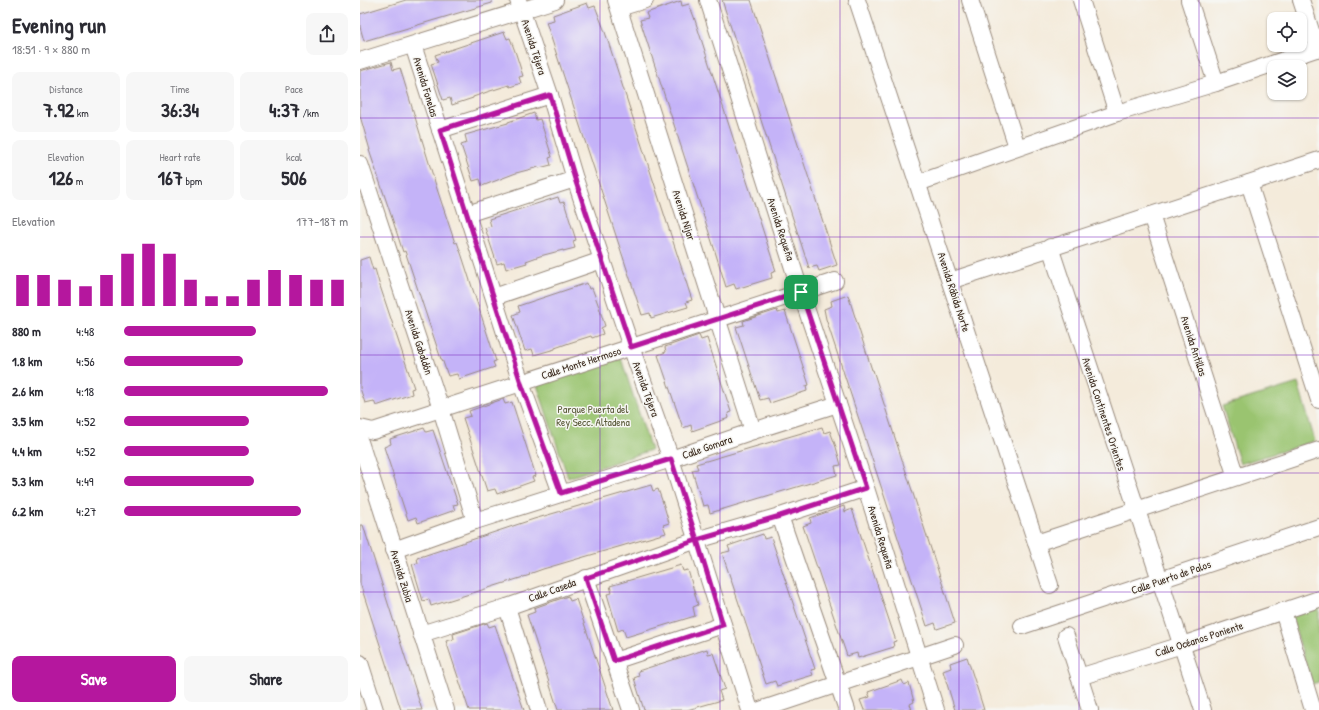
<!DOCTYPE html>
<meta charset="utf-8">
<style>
:root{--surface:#fff;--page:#f7f7f7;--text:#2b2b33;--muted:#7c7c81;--accent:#b5179e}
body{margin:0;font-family:"Patrick Hand",sans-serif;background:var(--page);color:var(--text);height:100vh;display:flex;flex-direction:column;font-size:15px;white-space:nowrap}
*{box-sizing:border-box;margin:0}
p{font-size:13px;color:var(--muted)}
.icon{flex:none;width:22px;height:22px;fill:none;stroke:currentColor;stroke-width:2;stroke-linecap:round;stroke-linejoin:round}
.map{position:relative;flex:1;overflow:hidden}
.details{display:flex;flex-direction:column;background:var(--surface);width:360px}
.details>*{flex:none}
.controls{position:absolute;left:907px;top:12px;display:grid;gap:8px}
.controls a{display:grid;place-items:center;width:40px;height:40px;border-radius:8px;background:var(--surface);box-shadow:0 1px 3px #0004;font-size:20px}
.pin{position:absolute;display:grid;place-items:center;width:34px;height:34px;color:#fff;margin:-17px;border-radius:8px;box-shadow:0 2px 6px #0006}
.round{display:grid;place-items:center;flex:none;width:42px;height:42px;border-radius:8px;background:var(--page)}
.summary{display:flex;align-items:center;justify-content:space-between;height:68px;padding:0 12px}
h1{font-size:22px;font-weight:700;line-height:30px}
.figures{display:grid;grid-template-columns:repeat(3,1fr);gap:6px;height:68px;padding:4px 12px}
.figures div{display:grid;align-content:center;border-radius:8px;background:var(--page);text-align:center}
.figures b{font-size:20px;font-weight:700}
.figures small{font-size:11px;font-weight:400}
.figures p{font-size:11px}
.chart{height:112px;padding:8px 12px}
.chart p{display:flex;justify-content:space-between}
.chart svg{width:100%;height:72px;margin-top:4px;stroke:var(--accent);stroke-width:6}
.primary-button{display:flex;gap:8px;margin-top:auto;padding:8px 12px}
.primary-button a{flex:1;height:46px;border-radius:8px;background:var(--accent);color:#fff;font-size:16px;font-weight:700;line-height:46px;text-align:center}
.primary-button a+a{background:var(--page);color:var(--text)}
ul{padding:0 12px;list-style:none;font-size:13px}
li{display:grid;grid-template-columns:64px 48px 1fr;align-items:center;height:30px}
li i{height:10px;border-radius:5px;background:var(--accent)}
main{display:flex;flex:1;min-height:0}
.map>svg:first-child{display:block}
</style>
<main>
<section class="details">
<div class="summary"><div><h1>Evening run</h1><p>18:51 · 9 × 880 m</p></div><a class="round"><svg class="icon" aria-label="share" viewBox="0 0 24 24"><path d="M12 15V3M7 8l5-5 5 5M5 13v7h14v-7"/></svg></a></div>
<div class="figures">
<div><p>Distance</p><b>7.92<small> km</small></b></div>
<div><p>Time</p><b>36:34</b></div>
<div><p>Pace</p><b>4:37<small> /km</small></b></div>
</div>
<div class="figures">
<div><p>Elevation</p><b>126<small> m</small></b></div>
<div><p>Heart rate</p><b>167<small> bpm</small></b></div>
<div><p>kcal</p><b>506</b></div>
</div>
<div class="chart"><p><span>Elevation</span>177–187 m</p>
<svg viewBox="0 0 160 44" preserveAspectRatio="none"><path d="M5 44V25M15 44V25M25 44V28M35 44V32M45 44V25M55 44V12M65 44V6M75 44V12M85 44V28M95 44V38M105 44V38M115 44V28M125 44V22M135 44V25M145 44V28M155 44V28"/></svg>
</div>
<ul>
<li><b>880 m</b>4:48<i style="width:59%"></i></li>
<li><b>1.8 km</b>4:56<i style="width:53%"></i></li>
<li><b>2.6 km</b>4:18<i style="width:91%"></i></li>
<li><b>3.5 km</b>4:52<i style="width:56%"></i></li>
<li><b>4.4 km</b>4:52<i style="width:56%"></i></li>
<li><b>5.3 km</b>4:49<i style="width:58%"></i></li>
<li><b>6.2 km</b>4:27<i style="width:79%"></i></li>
</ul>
<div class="primary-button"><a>Save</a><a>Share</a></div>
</section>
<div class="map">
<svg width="959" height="710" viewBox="0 0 959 710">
<rect width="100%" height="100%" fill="#f6f6f2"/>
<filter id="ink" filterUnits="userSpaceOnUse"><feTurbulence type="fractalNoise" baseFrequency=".025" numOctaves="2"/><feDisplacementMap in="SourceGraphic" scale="8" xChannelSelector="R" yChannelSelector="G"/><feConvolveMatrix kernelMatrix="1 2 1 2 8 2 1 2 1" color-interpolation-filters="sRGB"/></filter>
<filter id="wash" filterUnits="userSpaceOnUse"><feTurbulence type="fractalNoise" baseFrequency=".012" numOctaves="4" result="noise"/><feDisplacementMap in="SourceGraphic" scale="16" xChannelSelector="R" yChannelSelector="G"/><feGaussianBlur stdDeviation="0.9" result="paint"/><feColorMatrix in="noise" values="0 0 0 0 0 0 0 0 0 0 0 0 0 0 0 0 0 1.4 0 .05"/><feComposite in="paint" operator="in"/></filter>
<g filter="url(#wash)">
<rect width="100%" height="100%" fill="#f4ebdb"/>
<!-- green -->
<g fill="#9ac470" stroke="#6a7747">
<path d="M261 358 291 450 208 478 177 385Z"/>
<path d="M938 383 955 441 880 464 862 406Z"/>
<path d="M959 606V682L952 684 931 615Z"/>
</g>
<g id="blocks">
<!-- building -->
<g fill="#c4b3f8">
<path d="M46 0H132V3L4 41 0 27V14Z"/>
<path d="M362 0H391L477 265 459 271 457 266 449 268Z"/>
<path d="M321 1 322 6 329 4 334 17 416 271 411 273 412 278 376 289 374 284 366 287 354 248 280 20 288 18 286 13Z"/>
<path d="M227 3 229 8 235 6 245 32 332 300 326 302 328 307 291 318 290 313 282 315 186 22 194 20 193 15Z"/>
<path d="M144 32 147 39 150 38 156 54 163 76 159 77 161 83 150 87 149 85 127 92 113 97V98L92 105 90 98 83 100 71 64 78 62 75 55Z"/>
<path d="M31 62 33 70 40 68 77 189 95 243 97 242 102 256 136 361 133 362 135 367 99 379 97 374 88 376 82 359H81L45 251 43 252 33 221 9 150H10L0 116V71Z"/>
<path d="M174 113 176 120 180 119 192 157 189 158 191 165 179 168V167L156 173 122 186 120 179 113 181 101 145 107 143 105 135 148 123V122Z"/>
<path d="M198 197 200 203 204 202 209 218 216 240 213 241 215 248 203 251V250L180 256 166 261 167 263 146 269 144 262 137 264 125 228 131 226 129 219Z"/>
<path d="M9 257 13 270 15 269 19 283 54 388 51 389 52 394 16 406 14 401 5 403 0 388V260Z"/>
<path d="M227 283 229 289 232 288 238 304 245 326 241 328 243 334 232 338 231 336 209 343 195 348V349L174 355 172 349 165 351 153 315 160 312 158 306Z"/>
<path d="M488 295 512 370H513L595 623 577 629 575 623 567 626 466 319 464 309 472 306 471 301Z"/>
<path d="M417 310 418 313 425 311 449 385 446 386 447 391 410 403 408 398 400 400 376 327 384 325 383 321Z"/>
<path d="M339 335 341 340 347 338 371 412 368 413 369 418 332 431 331 425 323 428 298 355 306 352 305 347Z"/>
<path d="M143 399 145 404 152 402 176 476 172 477 174 481 137 494 135 489 127 491 103 418 111 416 109 411Z"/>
<path d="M462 427 464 433 470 431 476 447 481 465 475 466 477 475 350 513 348 505 343 506 332 470 338 469 336 464Z"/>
<path d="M64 428 66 432 73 430 98 504 93 505 95 510 58 523 56 517 48 520 24 447 31 444 30 439Z"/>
<path d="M291 485 293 491 298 489 304 506 309 523 303 525 306 533 183 569 169 574 170 575 71 606 69 599 63 601 52 564 58 563 57 558 174 519Z"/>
<path d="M484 506 485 512 492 509 536 641 533 642 534 647 498 658 497 653 487 656 443 526 451 523 450 518Z"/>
<path d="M0 525H3L62 710H41L0 583Z"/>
<path d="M403 534 404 539 411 537 455 669 451 670 453 675 417 686 415 681 406 684 362 553 370 551 368 546Z"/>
<path d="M321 565 323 571 328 570 338 605 333 607 335 616 266 637 263 629 258 631 247 594 252 593 250 586Z"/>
<path d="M208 596 210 601 216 599 253 710H198L167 615 175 612 174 608Z"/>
<path d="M127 623 129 627 135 625 164 710H109L86 641 94 639 93 634Z"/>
<path d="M347 649 348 654 353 653 365 689 359 691 362 700 327 710H284L274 678 279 676 278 671Z"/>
<path d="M607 657 618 691 624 710H595L583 671 591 668 590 663Z"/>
<path d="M542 680 544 685 549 683 554 702 550 704 552 710H504L500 700 510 697 508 692Z"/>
</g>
</g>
</g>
<g filter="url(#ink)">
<use href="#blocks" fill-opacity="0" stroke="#988a7c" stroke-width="1"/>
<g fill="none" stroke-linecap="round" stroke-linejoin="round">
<defs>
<g id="minor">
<path d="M158 0 190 95 215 179 271 347 311 459 390 710"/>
<path d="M256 0 393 431"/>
<path d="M348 0 441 293 506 488 576 710"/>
<path d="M497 0 690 585"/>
<path d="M610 0 657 147"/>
<path d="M721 0 757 113"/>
<path d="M829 0 856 83"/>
<path d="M941 0 957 49"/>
<path d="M259 8 285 0"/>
<path d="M53 45 161 383 201 493"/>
<path d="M0 61 195 0"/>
<path d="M80 130 190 95"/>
<path d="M0 164 81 409 115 521"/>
<path d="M558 183 757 113 856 83 959 48"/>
<path d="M889 183 959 400"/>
<path d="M107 214 215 179"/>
<path d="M791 215 876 477"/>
<path d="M690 247 843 710"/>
<path d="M590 281 959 160"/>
<path d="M134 297 242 260"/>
<path d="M0 428 13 431 475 281"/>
<path d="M0 442 86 710"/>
<path d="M420 516 487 710"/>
<path d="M676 543 959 450"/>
<path d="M34 550 115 521 311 459 393 431 478 404"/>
<path d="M226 578 271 710"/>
<path d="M147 607 179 710"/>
<path d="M923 611 953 710"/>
<path d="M662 626 959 527"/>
<path d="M61 634 147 607 337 540 420 516 506 488"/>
<path d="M706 636 730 710"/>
<path d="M254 661 363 625"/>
<path d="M0 663 15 710"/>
<path d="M719 677 822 645 959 599"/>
<path d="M400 710 595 645"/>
</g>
</defs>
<!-- minor casing -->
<use href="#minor" stroke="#988a7c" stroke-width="18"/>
<!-- minor -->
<use href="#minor" stroke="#fff" stroke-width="16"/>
</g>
</g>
<g fill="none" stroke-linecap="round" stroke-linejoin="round" filter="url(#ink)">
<defs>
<path id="route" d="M441 292 271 347 215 179 190 95 80 130 161 383 201 493 311 459 337 540 226 578 254 661 363 625 337 540 420 516 506 488 441 292"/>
</defs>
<!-- route casing -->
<use href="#route" stroke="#fff" stroke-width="8"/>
<!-- route -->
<use href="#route" stroke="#b5179e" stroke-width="5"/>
</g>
<!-- grid -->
<path fill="none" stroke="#7b2cbf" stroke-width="1" stroke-opacity="0.55" d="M120 0V710M240 0V710M360 0V710M480 0V710M599 0V710M719 0V710M839 0V710M0 118H959M0 237H959M0 355H959M0 473H959M0 592H959"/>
<g text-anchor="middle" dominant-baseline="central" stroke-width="3" stroke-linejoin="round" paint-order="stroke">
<!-- street labels -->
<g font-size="11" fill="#3b2a1e" stroke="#f6f6f2">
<text transform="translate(174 47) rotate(72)">Avenida Téjera</text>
<text transform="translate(66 87) rotate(73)">Avenida Fonelas</text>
<text transform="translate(324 215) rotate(72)">Avenida Nijar</text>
<text transform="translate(421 229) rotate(72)">Avenida Requeña</text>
<text transform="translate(594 292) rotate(72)">Avenida Rábida Norte</text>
<text transform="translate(59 342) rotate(72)">Avenida Gabaldón</text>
<text transform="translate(834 346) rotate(72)">Avenida Antillas</text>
<text transform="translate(221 363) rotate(-18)">Calle Monte Hermoso</text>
<text transform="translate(286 389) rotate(70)">Avenida Téjera</text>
<text transform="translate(744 414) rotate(72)">Avenida Continentes Orientes</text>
<text transform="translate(347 447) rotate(-19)">Calle Gomara</text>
<text transform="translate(521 537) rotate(73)">Avenida Requeña</text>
<text transform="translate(42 576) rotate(73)">Avenida Zubia</text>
<text transform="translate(811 577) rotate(-19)">Calle Puerto de Palos</text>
<text transform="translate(192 590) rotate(-20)">Calle Caseda</text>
<text transform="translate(839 639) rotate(-18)">Calle Océanos Poniente</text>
</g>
<!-- park labels -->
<g font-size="11" fill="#585837" stroke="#f6f6f2">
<text x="233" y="409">Parque Puerta del<tspan x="233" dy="13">Rey Secc. Altadena</tspan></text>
</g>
</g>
</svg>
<div class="controls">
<a><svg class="icon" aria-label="locate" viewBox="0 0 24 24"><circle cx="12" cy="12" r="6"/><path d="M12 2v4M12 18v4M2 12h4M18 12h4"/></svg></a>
<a><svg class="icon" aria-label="layers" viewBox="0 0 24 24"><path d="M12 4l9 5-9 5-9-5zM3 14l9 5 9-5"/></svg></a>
</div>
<div class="pin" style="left:441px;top:292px;background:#1e9e55"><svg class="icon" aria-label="arrive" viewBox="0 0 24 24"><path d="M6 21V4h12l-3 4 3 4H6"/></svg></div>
</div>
</main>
